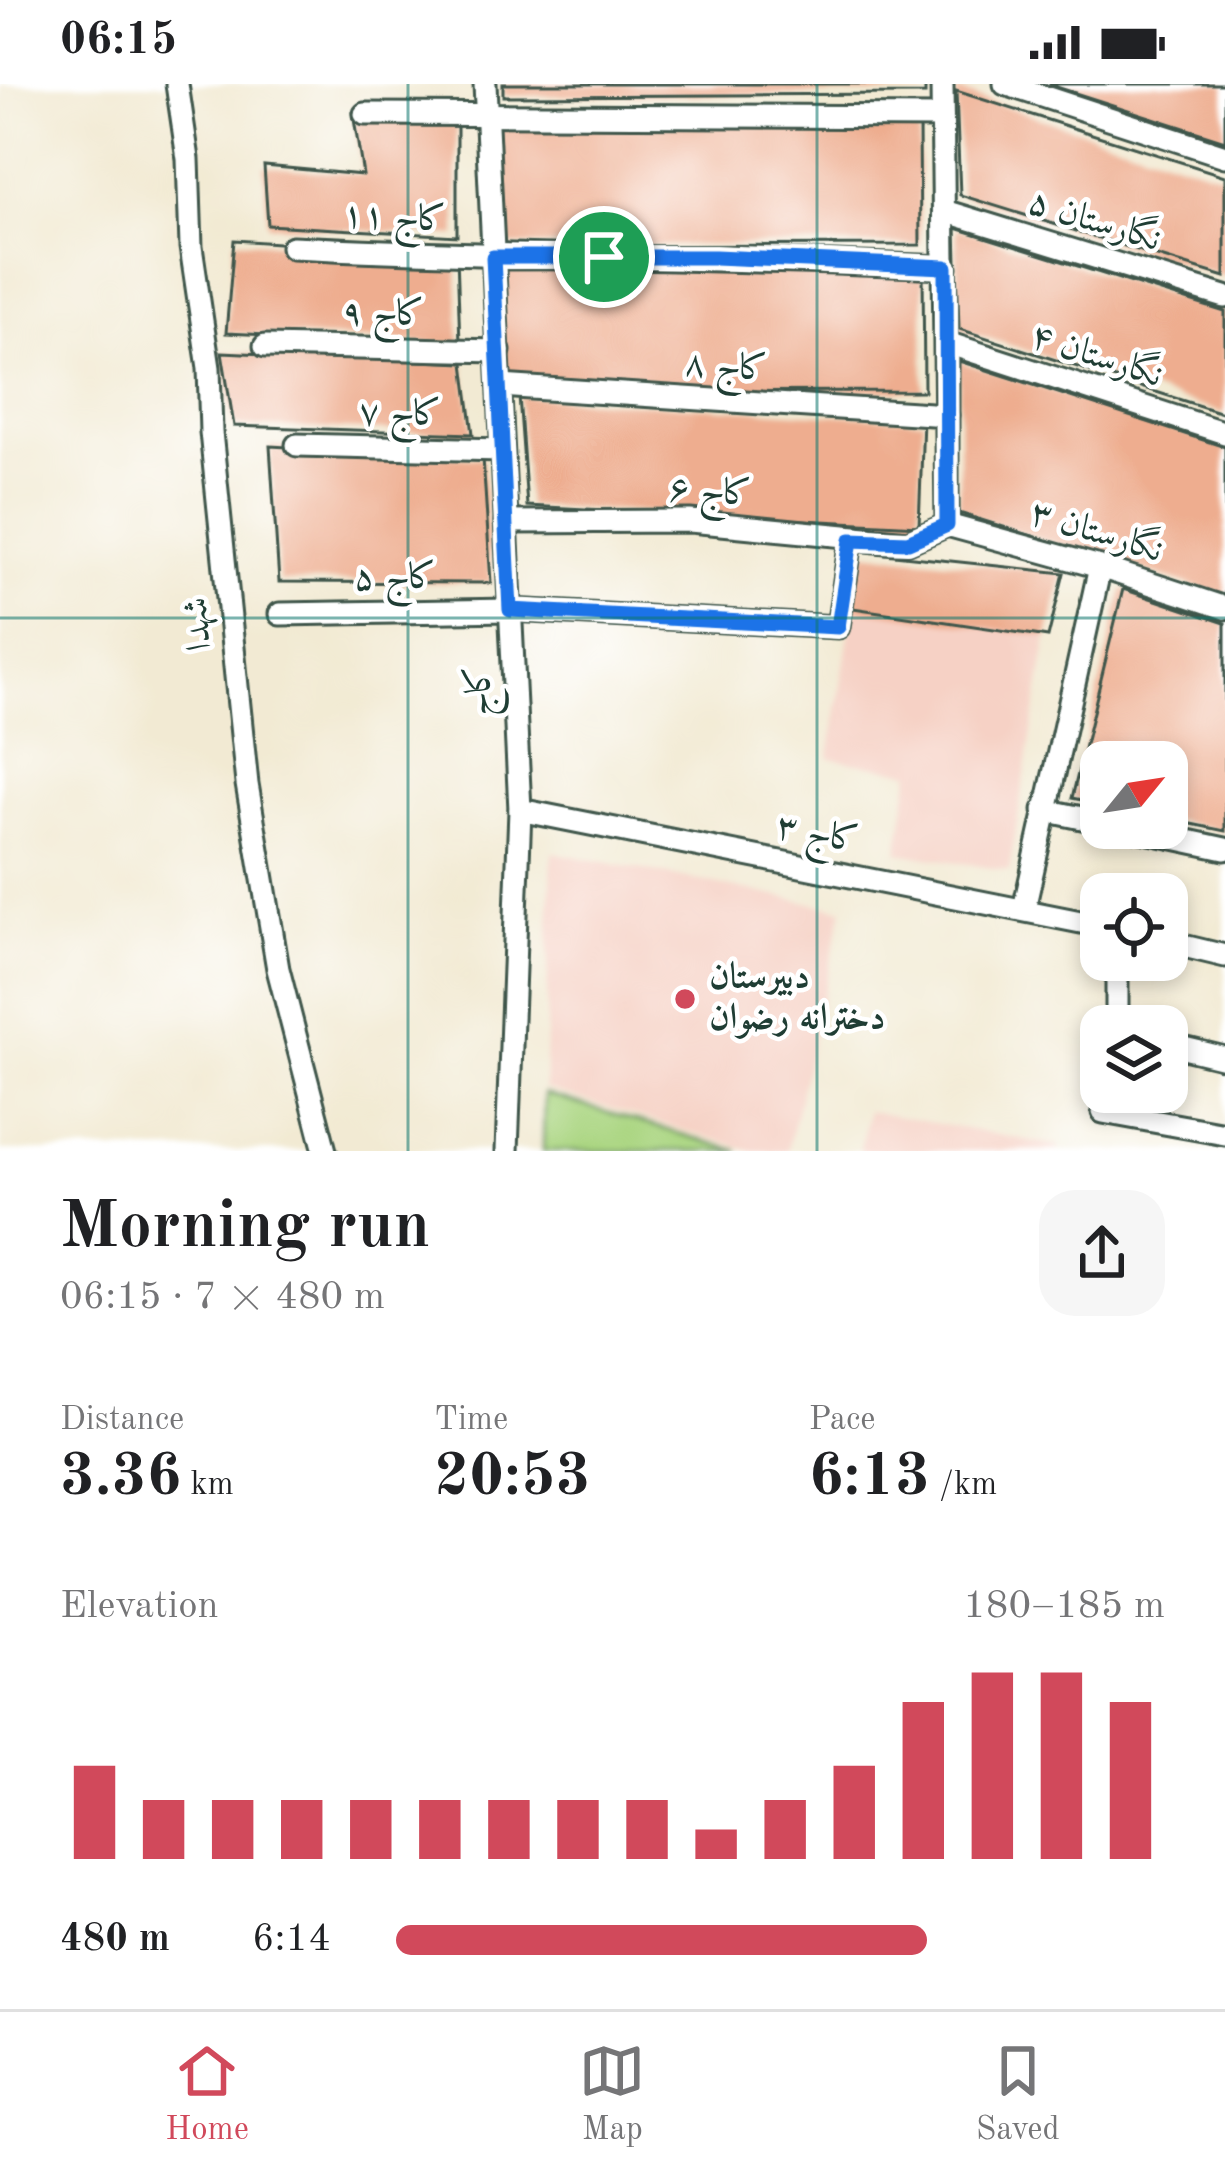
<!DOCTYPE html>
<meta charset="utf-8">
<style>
:root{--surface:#fff;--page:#f6f6f6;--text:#202124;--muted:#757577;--line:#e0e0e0;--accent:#d1495b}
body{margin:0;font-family:"Old Standard TT",Amiri,serif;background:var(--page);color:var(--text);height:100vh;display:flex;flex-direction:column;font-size:45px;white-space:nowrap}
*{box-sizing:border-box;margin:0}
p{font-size:39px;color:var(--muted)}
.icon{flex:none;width:66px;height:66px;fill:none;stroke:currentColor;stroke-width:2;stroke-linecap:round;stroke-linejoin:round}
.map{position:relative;height:1067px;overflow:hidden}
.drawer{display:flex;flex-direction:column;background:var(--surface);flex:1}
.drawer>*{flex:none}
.needle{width:78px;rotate:60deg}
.controls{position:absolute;left:1080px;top:657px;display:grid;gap:24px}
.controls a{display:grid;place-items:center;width:108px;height:108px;border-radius:24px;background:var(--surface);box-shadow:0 6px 18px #0003;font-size:60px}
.pin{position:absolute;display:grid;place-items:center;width:102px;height:102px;color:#fff;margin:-51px;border:6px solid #fff;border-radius:50%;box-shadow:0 3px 12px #0007}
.round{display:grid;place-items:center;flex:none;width:126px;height:126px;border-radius:36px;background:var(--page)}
.overview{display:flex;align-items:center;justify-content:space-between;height:204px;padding:0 60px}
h1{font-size:66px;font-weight:700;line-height:90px}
.figures{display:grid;grid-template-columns:repeat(3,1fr);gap:18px;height:204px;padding:12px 60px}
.figures div{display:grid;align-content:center}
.figures b{font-size:60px;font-weight:700}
.figures small{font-size:33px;font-weight:400}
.figures p{font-size:33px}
.chart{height:336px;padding:24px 60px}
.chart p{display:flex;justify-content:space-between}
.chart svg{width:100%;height:216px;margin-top:12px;stroke:var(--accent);stroke-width:6}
ul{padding:0 60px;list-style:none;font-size:39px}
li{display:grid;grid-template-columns:192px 144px 1fr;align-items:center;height:90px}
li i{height:30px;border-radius:15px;background:var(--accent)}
.status{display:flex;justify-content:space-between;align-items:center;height:84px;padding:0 60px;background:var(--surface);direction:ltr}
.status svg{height:33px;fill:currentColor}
.menu{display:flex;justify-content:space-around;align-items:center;height:168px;border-top:3px solid var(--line);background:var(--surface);font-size:33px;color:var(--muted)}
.menu a{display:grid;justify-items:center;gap:6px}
.menu .current{color:var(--accent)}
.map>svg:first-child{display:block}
</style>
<div class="status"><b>06:15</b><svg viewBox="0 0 49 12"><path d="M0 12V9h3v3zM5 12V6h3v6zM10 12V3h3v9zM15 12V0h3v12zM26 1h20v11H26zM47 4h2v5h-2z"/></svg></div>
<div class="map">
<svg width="1225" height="1067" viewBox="0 0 1225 1067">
<rect width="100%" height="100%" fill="#fff"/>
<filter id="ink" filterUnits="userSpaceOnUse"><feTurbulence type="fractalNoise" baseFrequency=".00833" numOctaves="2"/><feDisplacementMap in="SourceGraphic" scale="24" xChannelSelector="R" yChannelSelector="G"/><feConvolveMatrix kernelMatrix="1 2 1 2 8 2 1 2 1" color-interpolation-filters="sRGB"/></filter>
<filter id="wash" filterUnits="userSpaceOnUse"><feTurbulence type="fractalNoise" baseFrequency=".004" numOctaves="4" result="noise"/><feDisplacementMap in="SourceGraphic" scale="48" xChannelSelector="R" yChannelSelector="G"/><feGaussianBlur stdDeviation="2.7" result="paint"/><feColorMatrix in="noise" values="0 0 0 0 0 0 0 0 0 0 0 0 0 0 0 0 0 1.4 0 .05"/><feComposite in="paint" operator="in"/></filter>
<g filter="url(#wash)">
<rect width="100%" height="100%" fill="#f2ead3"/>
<!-- built -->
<g fill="#f6d1c5">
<path d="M854 520 1048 553 1009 787 898 768 911 688 829 674Z"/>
<path d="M552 768 843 825 787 1067H754L544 1005Z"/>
<path d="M867 1027 1059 1062 1058 1067H860Z"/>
</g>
<!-- green -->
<path fill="#aad581" stroke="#64895a" stroke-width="3" d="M544 1010 739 1067H543Z"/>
<g id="blocks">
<!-- building -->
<g fill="#eead8f">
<path d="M503 0H925V10L503 12Z"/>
<path d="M1050 0H1225V57L1050 1Z"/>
<path d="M956 7 1225 92V193L960 111Z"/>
<path d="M353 29 457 39V152L268 141 264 82 363 91Z"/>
<path d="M919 39 920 161 498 162 497 40Z"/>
<path d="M956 144 1225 228V330L959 245Z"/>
<path d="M234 156 457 171 460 260 226 249Z"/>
<path d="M923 185 924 307 502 308 501 186Z"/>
<path d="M222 268 464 279 473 350 234 342Z"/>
<path d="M959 277 1225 363V512L959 429Z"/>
<path d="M519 312 923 336 919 442 527 422Z"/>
<path d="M270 362 483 374 491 499 279 498Z"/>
<path d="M856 467 1064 489 1048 553 853 524Z"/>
<path d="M1123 505 1225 539V747L1167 735V678H1101V720L1072 714Z"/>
</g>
</g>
</g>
<g filter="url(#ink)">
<use href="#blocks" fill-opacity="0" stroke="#3f574c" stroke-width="3"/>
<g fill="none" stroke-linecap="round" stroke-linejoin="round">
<defs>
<g id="minor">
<path d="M177 0 188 75 191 163 209 284 211 348 247 700 278 885 325 1067"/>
<path d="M485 0 520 726 507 1067"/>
<path d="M1005 0 1225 72"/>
<path d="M365 30 942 33"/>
<path d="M944 127 1225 213"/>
<path d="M292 163C510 174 728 174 946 183"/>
<path d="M947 259 1225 349"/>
<path d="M265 262 499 267"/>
<path d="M500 302 947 331"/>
<path d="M297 361 502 366"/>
<path d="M506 438 690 437 908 458 947 441 942 0"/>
<path d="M947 441 1100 483 1225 524"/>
<path d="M280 530 510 526 838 543 851 456"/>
<path d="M520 726 1101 842"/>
<path d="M1044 726 1101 738"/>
<path d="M1127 744 1225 765"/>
<path d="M1024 825 1100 483"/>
<path d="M1167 858 1225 872"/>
<path d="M1117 942V876"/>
<path d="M1167 960 1225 974"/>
<path d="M1103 1028 1225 1050"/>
</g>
</defs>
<!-- minor casing -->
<use href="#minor" stroke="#3f574c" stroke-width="27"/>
<!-- minor -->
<use href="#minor" stroke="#fff" stroke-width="21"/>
</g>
</g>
<g fill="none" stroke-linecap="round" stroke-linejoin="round" filter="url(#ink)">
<defs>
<path id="route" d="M493 173H715L946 183 947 441 908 458 851 456 838 543 510 526Z"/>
</defs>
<!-- route casing -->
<use href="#route" stroke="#fff" stroke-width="24"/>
<!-- route -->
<use href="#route" stroke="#1a73e8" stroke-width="15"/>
</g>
<!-- grid -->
<path fill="none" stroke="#0f766e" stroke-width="3" stroke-opacity="0.55" d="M408 0V1067M817 0V1067M0 534H1225"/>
<!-- markers -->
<circle fill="#d1495b" stroke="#fff" stroke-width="4.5" cx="685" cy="915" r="12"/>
<g text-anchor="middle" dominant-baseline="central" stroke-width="9" stroke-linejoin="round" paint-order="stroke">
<!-- street labels -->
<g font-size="36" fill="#1f3d34" stroke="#fff">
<text transform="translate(394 135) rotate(3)">کاج ۱۱</text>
<text transform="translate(1094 138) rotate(17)">نگارستان ۵</text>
<text transform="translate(383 231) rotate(1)">کاج ۹</text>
<text transform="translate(1096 273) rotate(18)">نگارستان ۴</text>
<text transform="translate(726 284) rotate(4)">کاج ۸</text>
<text transform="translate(400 331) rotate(1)">کاج ۷</text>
<text transform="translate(710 409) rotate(4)">کاج ۶</text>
<text transform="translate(1096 449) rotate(17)">نگارستان ۳</text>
<text transform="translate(395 495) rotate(-1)">کاج ۵</text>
<text transform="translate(199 540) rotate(-96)">شهدا</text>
<text transform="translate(481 607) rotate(-93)">کاج</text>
<text transform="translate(817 751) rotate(11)">کاج ۳</text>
</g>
<!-- poi labels -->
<g font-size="36" font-weight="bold" fill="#1f3d34" stroke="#fff" text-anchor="start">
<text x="709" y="894">دبیرستان<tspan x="709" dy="41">دخترانه رضوان</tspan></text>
</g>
</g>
</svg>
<div class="controls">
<a><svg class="needle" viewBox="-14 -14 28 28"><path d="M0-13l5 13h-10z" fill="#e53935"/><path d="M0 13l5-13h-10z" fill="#757577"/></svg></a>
<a><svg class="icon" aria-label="locate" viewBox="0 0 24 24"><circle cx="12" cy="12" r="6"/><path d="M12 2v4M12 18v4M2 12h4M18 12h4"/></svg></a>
<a><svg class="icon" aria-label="layers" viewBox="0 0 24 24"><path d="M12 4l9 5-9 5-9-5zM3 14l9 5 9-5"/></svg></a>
</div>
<div class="pin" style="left:604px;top:173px;background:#1e9e55"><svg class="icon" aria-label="arrive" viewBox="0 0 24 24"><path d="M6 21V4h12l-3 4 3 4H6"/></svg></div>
</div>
<section class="drawer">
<div class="overview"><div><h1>Morning run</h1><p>06:15 · 7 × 480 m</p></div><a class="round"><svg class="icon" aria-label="share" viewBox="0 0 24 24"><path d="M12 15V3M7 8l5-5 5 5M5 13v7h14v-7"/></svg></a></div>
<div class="figures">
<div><p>Distance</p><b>3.36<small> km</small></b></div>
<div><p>Time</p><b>20:53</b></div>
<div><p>Pace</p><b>6:13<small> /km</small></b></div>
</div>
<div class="chart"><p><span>Elevation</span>180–185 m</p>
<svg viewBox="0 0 160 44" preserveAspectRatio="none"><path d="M5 44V25M15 44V32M25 44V32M35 44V32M45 44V32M55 44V32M65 44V32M75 44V32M85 44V32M95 44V38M105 44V32M115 44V25M125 44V12M135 44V6M145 44V6M155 44V12"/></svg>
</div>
<ul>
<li><b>480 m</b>6:14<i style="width:69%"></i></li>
</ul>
</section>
<nav class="menu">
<a class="current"><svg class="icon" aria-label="home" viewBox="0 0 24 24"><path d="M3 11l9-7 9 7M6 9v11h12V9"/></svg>Home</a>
<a><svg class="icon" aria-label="map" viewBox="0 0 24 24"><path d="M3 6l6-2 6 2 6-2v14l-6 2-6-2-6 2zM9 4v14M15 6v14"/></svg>Map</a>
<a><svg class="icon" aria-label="saved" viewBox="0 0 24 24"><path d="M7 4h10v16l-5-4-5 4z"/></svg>Saved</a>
</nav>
